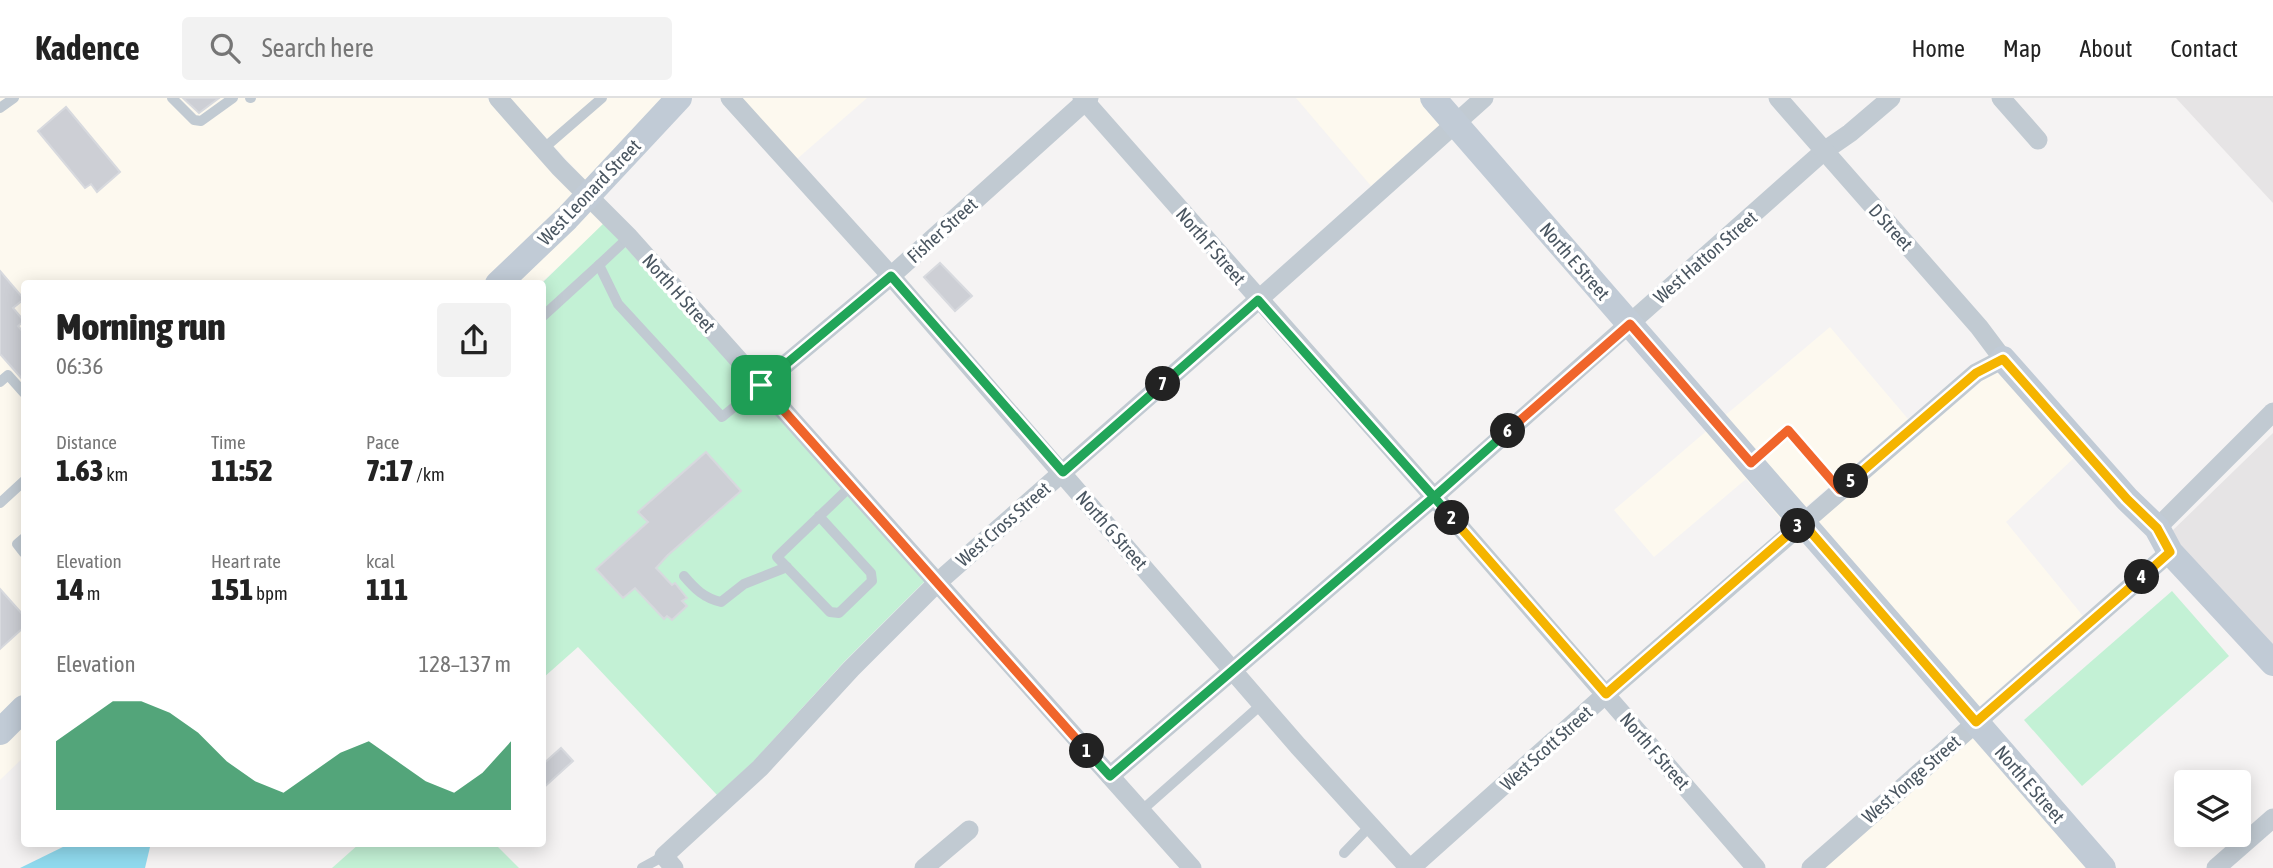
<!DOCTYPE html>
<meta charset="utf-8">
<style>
:root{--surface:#fff;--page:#f2f2f2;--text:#222;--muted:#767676;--line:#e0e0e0;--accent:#0b8043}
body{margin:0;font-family:"Asap Condensed",sans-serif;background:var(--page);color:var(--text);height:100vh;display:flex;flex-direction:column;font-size:26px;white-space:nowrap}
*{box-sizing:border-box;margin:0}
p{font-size:23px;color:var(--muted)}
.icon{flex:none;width:38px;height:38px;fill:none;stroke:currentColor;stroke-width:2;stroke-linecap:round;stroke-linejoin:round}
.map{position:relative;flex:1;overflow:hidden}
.panel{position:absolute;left:21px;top:182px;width:525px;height:567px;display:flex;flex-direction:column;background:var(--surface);border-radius:7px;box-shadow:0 4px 18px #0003}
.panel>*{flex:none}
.buttons{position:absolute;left:2174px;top:672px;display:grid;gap:14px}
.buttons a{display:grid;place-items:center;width:77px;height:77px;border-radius:7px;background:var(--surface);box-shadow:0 4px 18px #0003;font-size:35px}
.pin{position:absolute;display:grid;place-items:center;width:60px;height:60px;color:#fff;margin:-30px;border-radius:14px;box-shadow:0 4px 10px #0006}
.km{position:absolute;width:35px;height:35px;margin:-18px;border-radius:50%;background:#222;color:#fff;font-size:19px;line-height:35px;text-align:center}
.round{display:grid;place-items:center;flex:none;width:74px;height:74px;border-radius:7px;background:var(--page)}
.overview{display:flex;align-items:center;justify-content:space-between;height:119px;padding:0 35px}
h1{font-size:38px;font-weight:800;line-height:52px}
.stats{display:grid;grid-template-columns:repeat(3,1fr);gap:10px;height:119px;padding:7px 35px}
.stats div{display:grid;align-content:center}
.stats b{font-size:30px;font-weight:800}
.stats small{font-size:19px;font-weight:400}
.stats p{font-size:19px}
.chart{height:196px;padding:14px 35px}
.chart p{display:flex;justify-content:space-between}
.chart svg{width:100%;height:126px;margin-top:7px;fill:var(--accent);opacity:.7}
header{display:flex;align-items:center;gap:42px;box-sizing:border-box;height:98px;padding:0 35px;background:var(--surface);border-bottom:2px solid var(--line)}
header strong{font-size:33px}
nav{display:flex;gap:38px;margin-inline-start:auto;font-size:24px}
.search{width:490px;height:63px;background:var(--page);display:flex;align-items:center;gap:18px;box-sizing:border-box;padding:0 24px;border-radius:7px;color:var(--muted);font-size:26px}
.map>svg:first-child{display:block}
</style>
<header>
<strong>Kadence</strong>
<div class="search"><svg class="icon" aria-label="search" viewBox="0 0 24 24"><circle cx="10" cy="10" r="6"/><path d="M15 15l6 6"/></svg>Search here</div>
<nav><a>Home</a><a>Map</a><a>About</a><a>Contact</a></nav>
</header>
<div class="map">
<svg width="2273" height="770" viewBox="0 0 2273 770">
<rect width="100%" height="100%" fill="#f5f3f3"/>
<!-- commercial -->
<g fill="#fdf9ef">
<path d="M0 0H487L575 97 483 185 24 186V597L0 621Z"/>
<path d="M509 0H666L587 84Z"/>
<path d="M742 0H867L797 61Z"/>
<path d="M1296 0H1422L1443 24 1371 88Z"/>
<path d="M589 110 604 125 602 129 541 185 512 186Z"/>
<path d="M1830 229 1908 321 1802 412 1722 320Z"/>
<path d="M2001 272 2077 357 2006 424 2083 518 1976 611 1815 426 1982 283Z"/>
<path d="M1710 330 1790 423 1785 426 1746 381 1654 459 1614 412Z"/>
<path d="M24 623V659L0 682V647Z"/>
<path d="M1976 637 2092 770H1825Z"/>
</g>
<!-- education -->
<g fill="#e6e4e5">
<path d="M2176 0H2273V105Z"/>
<path d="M2273 335V553L2169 436Z"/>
</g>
<!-- green -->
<g fill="#c3f1d5">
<path d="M604 125 925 483 844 564 753 664 717 697 578 549 543 580 541 186Z"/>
<path d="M2172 493 2229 558 2082 688 2024 622Z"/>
<path d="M359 746H495L519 770H332Z"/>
</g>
<!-- water -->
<path fill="#90daee" d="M69 746H150V749L145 770H20Z"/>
<!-- building -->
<g fill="#cdcfd5" stroke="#d7d9de" stroke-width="2">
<path d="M183 0H219L199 15Z"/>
<path d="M66 9 120 74 97 94 91 86 85 90 38 33Z"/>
<path d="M940 165 972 198 955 213 924 179Z"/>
<path d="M0 173 24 201 13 210 24 223 18 228 24 235V283L0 256Z"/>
<path d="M706 354 741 393 668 457 656 470 672 487 675 485 687 500 682 503 687 508 672 522 667 518 664 521 635 490 623 500 596 471 648 424 638 414Z"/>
<path d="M0 491 24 518V529L0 551Z"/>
<path d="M561 650 573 663 542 691V667Z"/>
</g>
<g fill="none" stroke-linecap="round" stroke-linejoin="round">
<!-- lane -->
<g stroke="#c1cad2" stroke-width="10">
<path d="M172 0 194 22 201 23 233 0"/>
<path d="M250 0H251"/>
<path d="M0 10 14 0"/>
<path d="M543 51 602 0"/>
<path d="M629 139 599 167 618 206 722 319 761 287"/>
<path d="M542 219 599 167"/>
<path d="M0 284 8 277 24 295"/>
<path d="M1751 364 1788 332 1840 392"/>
<path d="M0 405 24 383"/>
<path d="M819 418 871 475 872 483 839 515 830 514 777 459 851 388"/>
<path d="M24 440 17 446 24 455"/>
<path d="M684 478C695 491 704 500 721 504L744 486 787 469"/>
<path d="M1141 713 1262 606"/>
<path d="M1344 755 1370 728"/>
<path d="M642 770 664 758"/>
</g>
<!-- street -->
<g stroke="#c1cad2" stroke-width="19">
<path d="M498 0 559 69 629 139 1192 770"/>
<path d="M730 0 891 178 1298 648 1409 770"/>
<path d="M1082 0 1434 399 1756 770"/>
<path d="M2001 0 2038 42"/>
<path d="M761 287 891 178 1089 0"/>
<path d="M2157 430 2273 314"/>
<path d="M1110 678 1434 399 1824 53 1850 35 1891 0"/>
<path d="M674 770 664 758 760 670 851 571 938 484 1258 202 1484 0"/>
<path d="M924 770 969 732"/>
<path d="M1411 770 1606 596 1976 275 2003 261 1979 229 1778 0"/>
<path d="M1811 770 2170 454"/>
<path d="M2216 770 2273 720"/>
</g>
<!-- secondary -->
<g stroke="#c1cbd6" stroke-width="26">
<path d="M1433 0 2103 770"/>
<path d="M498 186 567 120 679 0"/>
<path d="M2003 261 2127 401 2157 430 2170 454 2273 565"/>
<path d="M0 634 24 610"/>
</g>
</g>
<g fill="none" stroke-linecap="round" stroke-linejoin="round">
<defs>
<path id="split-1" d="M761 287 1087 653"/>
<path id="split-2" d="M1087 653 1110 678 1434 399 1452 420"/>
<path id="split-3" d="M1452 420 1606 596 1798 428"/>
<path id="split-4" d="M1798 428 1802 424 1976 624 2142 479"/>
<path id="split-5" d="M1851 383 1976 275 2003 261 2127 401 2157 430 2170 454 2142 479"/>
<path id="split-6" d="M1508 333 1630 226 1751 365 1788 332 1840 392 1851 383"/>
<path id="split-7" d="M1163 286 1258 202 1434 399 1508 333"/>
<path id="split-8" d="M761 287 891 178 1063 374 1163 286"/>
</defs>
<!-- split-1 casing -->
<use href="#split-1" stroke="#fff" stroke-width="14"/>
<!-- split-2 casing -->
<use href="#split-2" stroke="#fff" stroke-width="14"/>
<!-- split-3 casing -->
<use href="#split-3" stroke="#fff" stroke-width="14"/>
<!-- split-4 casing -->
<use href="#split-4" stroke="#fff" stroke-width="14"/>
<!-- split-5 casing -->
<use href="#split-5" stroke="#fff" stroke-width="14"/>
<!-- split-6 casing -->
<use href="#split-6" stroke="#fff" stroke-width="14"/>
<!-- split-7 casing -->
<use href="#split-7" stroke="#fff" stroke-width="14"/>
<!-- split-8 casing -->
<use href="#split-8" stroke="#fff" stroke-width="14"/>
<!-- split-1 -->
<use href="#split-1" stroke="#f0652b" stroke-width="9"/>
<!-- split-2 -->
<use href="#split-2" stroke="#22a559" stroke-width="9"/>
<!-- split-3 -->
<use href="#split-3" stroke="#f5b400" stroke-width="9"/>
<!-- split-4 -->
<use href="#split-4" stroke="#f5b400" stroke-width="9"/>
<!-- split-5 -->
<use href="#split-5" stroke="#f5b400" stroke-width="9"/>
<!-- split-6 -->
<use href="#split-6" stroke="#f0652b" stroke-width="9"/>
<!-- split-7 -->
<use href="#split-7" stroke="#22a559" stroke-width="9"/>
<!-- split-8 -->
<use href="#split-8" stroke="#22a559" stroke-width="9"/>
</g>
<g text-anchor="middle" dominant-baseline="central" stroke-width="7" stroke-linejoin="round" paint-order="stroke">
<!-- street labels -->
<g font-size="19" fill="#4a5661" stroke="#fff">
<text transform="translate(589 94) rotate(-46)">West Leonard Street</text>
<text transform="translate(1891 129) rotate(48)">D Street</text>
<text transform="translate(942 132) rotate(-42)">Fisher Street</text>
<text transform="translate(1211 148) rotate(49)">North F Street</text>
<text transform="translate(1705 159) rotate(-41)">West Hatton Street</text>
<text transform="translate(1575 163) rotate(49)">North E Street</text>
<text transform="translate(679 195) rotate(48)">North H Street</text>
<text transform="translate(1003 426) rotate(-41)">West Cross Street</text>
<text transform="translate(1112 432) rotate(49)">North G Street</text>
<text transform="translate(1546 650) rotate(-42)">West Scott Street</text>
<text transform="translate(1655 653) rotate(49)">North F Street</text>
<text transform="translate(1911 681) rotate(-41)">West Yonge Street</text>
<text transform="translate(2030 686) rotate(49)">North E Street</text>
</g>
</g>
</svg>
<div class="buttons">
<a><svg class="icon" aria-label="layers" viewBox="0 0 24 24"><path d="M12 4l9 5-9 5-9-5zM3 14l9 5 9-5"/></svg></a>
</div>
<div class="pin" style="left:761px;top:287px;background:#1e9e55"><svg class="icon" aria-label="arrive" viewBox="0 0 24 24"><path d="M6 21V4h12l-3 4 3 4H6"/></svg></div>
<b class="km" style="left:1087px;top:653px">1</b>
<b class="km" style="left:1452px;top:420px">2</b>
<b class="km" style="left:1798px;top:428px">3</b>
<b class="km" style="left:2142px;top:479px">4</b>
<b class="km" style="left:1851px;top:383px">5</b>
<b class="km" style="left:1508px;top:333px">6</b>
<b class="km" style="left:1163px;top:286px">7</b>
<section class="panel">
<div class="overview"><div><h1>Morning run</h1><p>06:36</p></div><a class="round"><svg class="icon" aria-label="share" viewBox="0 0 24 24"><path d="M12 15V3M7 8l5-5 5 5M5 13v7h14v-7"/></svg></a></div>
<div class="stats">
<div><p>Distance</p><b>1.63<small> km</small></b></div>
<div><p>Time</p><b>11:52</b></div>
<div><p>Pace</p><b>7:17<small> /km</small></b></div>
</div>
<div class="stats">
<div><p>Elevation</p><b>14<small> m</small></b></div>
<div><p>Heart rate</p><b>151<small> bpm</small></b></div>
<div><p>kcal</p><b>111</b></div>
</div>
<div class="chart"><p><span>Elevation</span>128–137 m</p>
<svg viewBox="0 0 160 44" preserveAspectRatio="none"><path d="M0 44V20L10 13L20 6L30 6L40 10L50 17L60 27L70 34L80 38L90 31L100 24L110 20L120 27L130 34L140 38L150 31L160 20V44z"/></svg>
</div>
</section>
</div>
